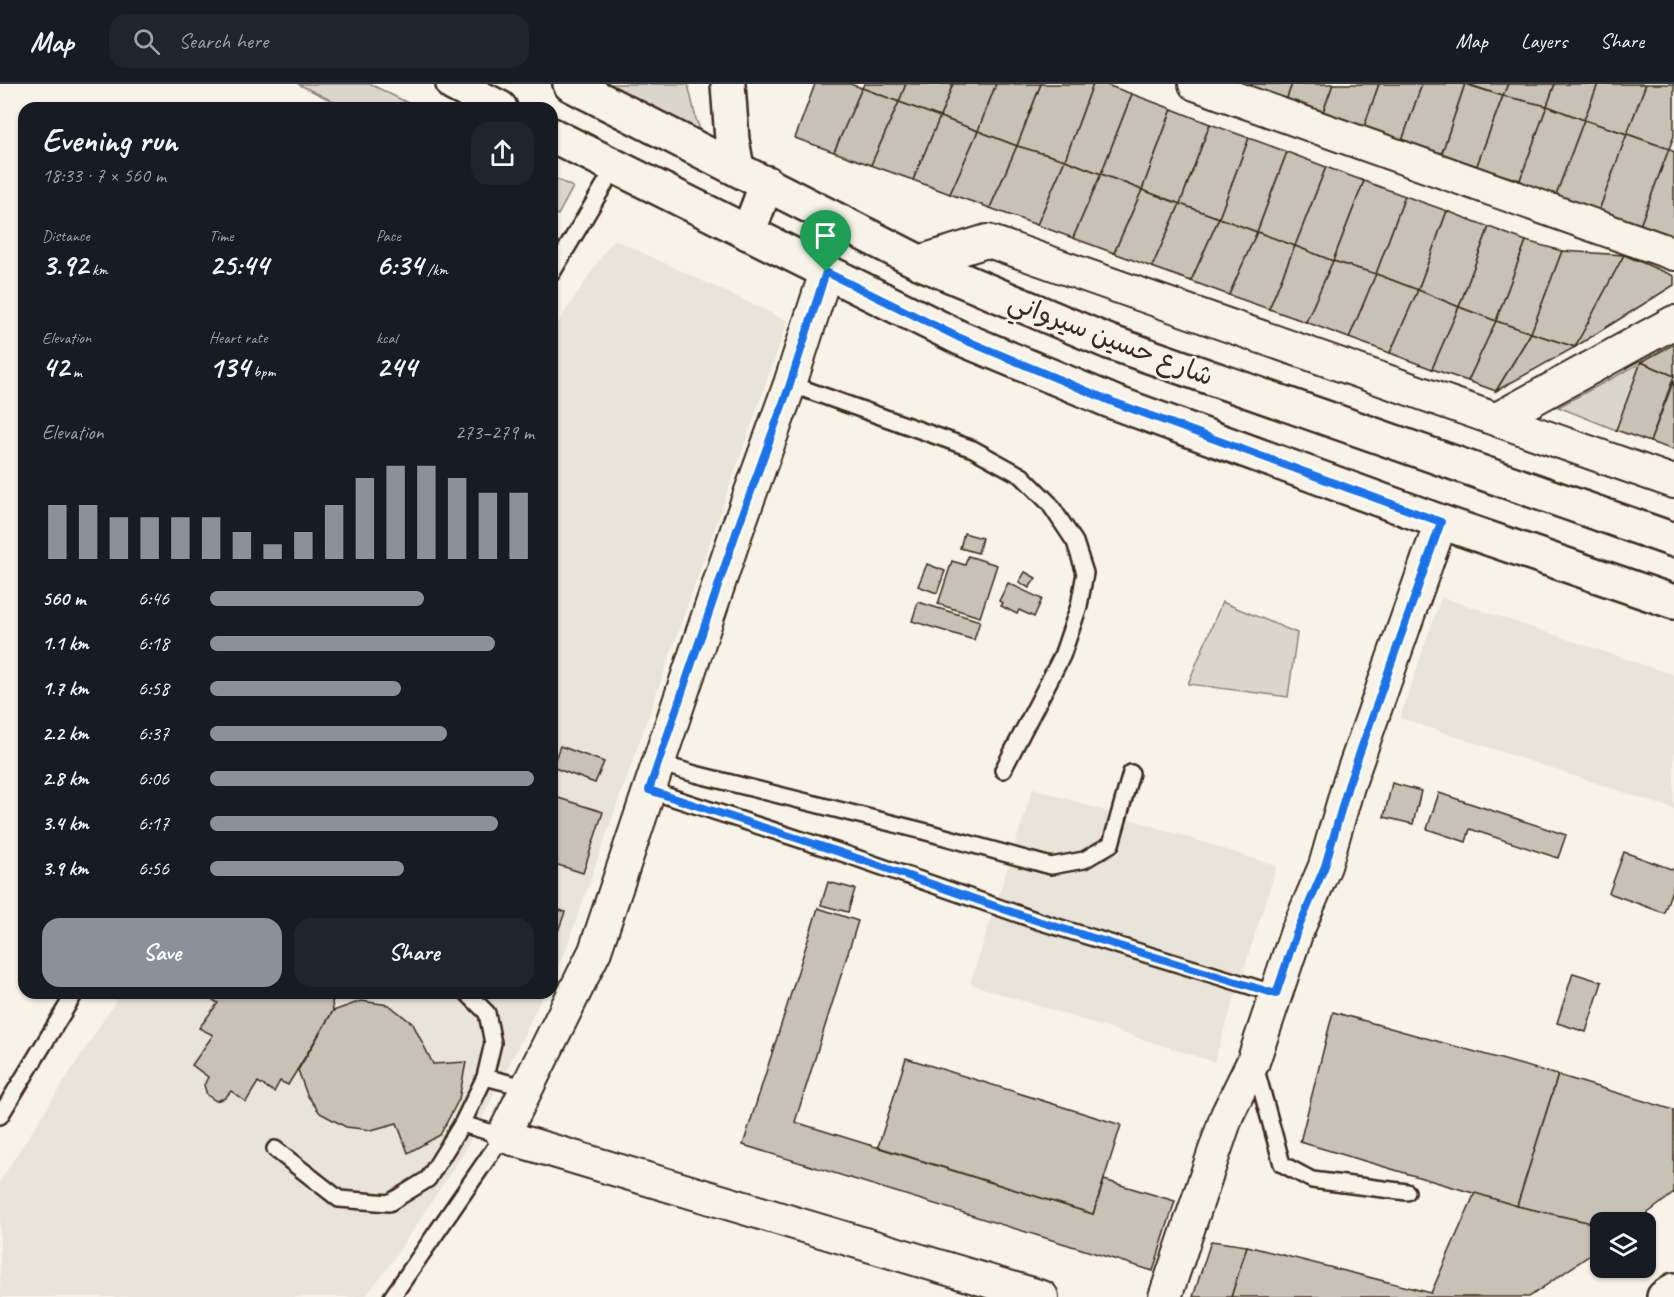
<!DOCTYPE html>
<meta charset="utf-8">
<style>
:root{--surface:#171b24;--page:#20242c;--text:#f1f3f6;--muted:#9ea1a6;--line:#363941;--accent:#8c9099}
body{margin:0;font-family:Caveat,"Playpen Sans Arabic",sans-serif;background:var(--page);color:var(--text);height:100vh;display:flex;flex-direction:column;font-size:22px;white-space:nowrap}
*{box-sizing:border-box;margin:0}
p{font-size:20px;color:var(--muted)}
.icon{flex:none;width:33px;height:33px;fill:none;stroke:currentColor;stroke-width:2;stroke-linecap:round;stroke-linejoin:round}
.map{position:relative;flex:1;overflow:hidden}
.sheet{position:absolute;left:18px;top:18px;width:540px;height:897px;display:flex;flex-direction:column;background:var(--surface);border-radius:18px;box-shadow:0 2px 4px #0004}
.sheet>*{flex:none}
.fabs{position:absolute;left:1590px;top:1128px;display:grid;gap:12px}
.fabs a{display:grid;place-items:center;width:66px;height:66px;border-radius:12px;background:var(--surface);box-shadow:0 2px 4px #0004;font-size:30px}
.pin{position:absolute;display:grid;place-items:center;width:51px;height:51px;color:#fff;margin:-62px -26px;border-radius:50% 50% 50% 0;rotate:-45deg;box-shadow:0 0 6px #0007}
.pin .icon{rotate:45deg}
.round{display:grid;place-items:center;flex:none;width:63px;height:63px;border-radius:18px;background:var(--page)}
.headline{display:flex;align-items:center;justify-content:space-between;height:102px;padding:0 24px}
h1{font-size:33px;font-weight:800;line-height:45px}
.metrics{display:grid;grid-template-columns:repeat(3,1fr);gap:9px;height:102px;padding:6px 24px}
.metrics div{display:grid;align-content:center}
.metrics b{font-size:30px;font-weight:800}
.metrics small{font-size:16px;font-weight:400}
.metrics p{font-size:16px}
.chart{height:168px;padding:12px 24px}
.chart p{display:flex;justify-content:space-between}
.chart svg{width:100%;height:108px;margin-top:6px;stroke:var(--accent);stroke-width:6}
.button{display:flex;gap:12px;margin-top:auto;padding:12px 24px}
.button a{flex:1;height:69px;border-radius:18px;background:var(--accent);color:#fff;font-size:24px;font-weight:800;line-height:69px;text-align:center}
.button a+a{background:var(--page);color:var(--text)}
ul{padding:0 24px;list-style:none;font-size:20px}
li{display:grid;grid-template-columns:96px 72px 1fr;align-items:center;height:45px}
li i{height:15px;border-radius:8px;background:var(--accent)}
header{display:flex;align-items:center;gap:36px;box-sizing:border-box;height:84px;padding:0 30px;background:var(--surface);border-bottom:2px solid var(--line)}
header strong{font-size:28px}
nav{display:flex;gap:33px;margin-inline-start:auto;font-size:21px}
.search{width:420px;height:54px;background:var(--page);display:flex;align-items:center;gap:15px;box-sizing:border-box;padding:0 21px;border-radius:18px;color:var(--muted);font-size:22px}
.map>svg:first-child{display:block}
</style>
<header>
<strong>Map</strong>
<div class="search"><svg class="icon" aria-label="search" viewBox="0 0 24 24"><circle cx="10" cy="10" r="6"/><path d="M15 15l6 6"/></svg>Search here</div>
<nav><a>Map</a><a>Layers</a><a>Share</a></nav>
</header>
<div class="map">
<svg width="1674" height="1213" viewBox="0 0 1674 1213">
<rect width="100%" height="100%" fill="#f7f3e8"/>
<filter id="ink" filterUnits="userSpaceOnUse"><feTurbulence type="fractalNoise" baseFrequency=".0167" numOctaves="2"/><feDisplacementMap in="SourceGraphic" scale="12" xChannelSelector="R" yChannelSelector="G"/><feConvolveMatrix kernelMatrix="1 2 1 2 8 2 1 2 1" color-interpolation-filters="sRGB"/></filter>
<g filter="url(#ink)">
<!-- built -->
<g fill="#e9e4d9">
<path d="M613 155 788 237 565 868 552 893V248Z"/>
<path d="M1441 513 1674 591V725L1400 634Z"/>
<path d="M1033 704 1277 782 1214 978 970 900Z"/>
<path d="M121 909H544L504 992 463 1070 391 1179 365 1213H0V1097Z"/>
</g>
<!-- green -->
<g fill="#dbd6cb" stroke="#8b8074" stroke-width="1.5">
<path d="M298 0H370L418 24H346Z"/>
<path d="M596 0H688L696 35 703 53Z"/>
<path d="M552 93 573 103 558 131 552 128Z"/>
<path d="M1641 278 1616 346 1558 323 1635 282Z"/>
<path d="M1222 518 1297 549 1288 613 1188 600Z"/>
</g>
<!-- building -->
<g fill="#c8c1b6" stroke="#3b2a1e" stroke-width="1.5">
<path d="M815 0H850L862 4 834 68 795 54Z"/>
<path d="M864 0H906L899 18 862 4Z"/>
<path d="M906 0H953L940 33 899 18Z"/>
<path d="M953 0H996L978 47 940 33Z"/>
<path d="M996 0H1041L1017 62 978 47Z"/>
<path d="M1041 0H1093L1065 76 1017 62Z"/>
<path d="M1093 0H1104L1132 10 1101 90 1065 76Z"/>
<path d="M1239 0H1292L1286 17Z"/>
<path d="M1292 0H1333L1322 31 1286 17Z"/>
<path d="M1333 0H1379L1363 46 1322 31Z"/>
<path d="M1379 0H1422L1401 60 1363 46Z"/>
<path d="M1422 0H1465L1440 75 1401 60Z"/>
<path d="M1465 0 1503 12 1476 84 1440 75Z"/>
<path d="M1467 0H1508L1503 12Z"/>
<path d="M1508 0H1555L1547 22 1503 12Z"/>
<path d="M1555 0H1598L1584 36 1547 22Z"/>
<path d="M1598 0H1646L1627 50 1584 36Z"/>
<path d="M1646 0H1674V52L1669 65 1627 50Z"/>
<path d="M862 4 899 18 871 81 834 68Z"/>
<path d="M1132 10 1172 25 1142 106 1101 90Z"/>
<path d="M1503 12 1547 22 1520 96 1476 84Z"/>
<path d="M899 18 940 33 913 96 871 81Z"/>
<path d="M1547 22 1584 36 1553 119 1520 96Z"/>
<path d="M1172 25 1210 40 1180 120 1142 106Z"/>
<path d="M940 33 978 47 950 110 913 96Z"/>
<path d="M1584 36 1627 50 1597 132 1553 119Z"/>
<path d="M1210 40 1249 54 1219 134 1180 120Z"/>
<path d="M978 47 1017 62 990 124 950 110Z"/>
<path d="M1627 50 1669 65 1638 147 1597 132Z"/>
<path d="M1249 54 1287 68 1257 148 1219 134Z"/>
<path d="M1017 62 1065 76 1037 141 990 124Z"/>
<path d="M1669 65 1674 68V163L1638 147Z"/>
<path d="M1287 68 1326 83 1295 162 1257 148Z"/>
<path d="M1065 76 1101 90 1073 154 1037 141Z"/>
<path d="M1326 83 1364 97 1333 177 1295 162Z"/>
<path d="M1101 90 1142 106 1114 169 1073 154Z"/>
<path d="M1364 97 1405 112 1376 190 1333 177Z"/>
<path d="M1142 106 1180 120 1152 183 1114 169Z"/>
<path d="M1405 112 1447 127 1418 206 1376 190Z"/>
<path d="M1180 120 1219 134 1191 197 1152 183Z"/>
<path d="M1447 127 1489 143 1459 223 1418 206Z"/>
<path d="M1219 134 1257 148 1229 211 1191 197Z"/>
<path d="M1489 143 1526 157 1496 237 1459 223Z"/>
<path d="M1257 148 1295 162 1269 225 1229 211Z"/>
<path d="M1526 157 1562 167 1531 249 1496 237Z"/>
<path d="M1295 162 1333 177 1306 238 1269 225Z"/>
<path d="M1562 167 1624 171 1575 263 1531 249Z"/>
<path d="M1624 171 1674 192V201L1575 263Z"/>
<path d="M1333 177 1376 190 1349 254 1306 238Z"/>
<path d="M1376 190 1418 206 1390 269 1349 254Z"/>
<path d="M1418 206 1459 223 1432 285 1390 269Z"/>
<path d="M1459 223 1496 237 1468 297 1432 285Z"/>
<path d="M1496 237 1531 249 1496 307 1468 297Z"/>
<path d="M1531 249 1575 263 1496 307Z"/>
<path d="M1674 260V292L1641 278Z"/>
<path d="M1641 278 1674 292 1650 358 1616 346Z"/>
<path d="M1674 296V366L1650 358Z"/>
<path d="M964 449 982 454 978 469 960 464Z"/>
<path d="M968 472 997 481 980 533 938 520 952 477 965 481Z"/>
<path d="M927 480 945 487 937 509 918 502Z"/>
<path d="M1025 488 1036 494 1029 504 1019 498Z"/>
<path d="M1008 499 1042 515 1034 533 1019 526 1017 530 1001 522 1003 519 999 517Z"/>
<path d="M918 518 980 537 974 556 912 537Z"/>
<path d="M560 662 604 678 595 699 552 683Z"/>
<path d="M1392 699 1421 707 1413 740 1384 733Z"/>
<path d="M1439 709 1566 751 1558 774 1470 745 1466 758 1427 745Z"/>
<path d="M552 712 603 728 583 789 552 779Z"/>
<path d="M1624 768 1674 786V800L1664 829 1609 809Z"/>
<path d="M828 798 855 805 848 828 821 821Z"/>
<path d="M552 823 565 828 556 853 552 851Z"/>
<path d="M818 824 858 837 795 1038 1093 1130 1104 1096 1175 1117 1153 1187 743 1061Z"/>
<path d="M1573 889 1602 898 1586 948 1557 939Z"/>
<path d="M202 909H337V910L332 918 333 927 288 1001 280 997 274 1008 258 998 246 1018 231 1007 225 1014 216 1017 207 1011 204 1001 208 993 192 981 213 951 199 944 218 919Z"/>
<path d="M361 917 389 921 413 940 433 980 466 978 459 1015 440 1051 408 1069 397 1039 371 1046 346 1043 320 1029 307 1011 298 986 333 927Z"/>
<path d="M1333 928 1558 991 1517 1122 1300 1058Z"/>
<path d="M906 974 1121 1041 1093 1130 878 1063Z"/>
<path d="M1558 991 1674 1026V1109L1636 1138H1600V1141L1517 1122Z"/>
<path d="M1475 1109 1517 1122 1600 1141V1164L1529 1213H1231L1247 1162 1431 1209Z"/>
<path d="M1211 1157 1247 1162 1231 1213H1193Z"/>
</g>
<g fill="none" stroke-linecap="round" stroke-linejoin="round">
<defs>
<g id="lane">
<path d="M552 189 615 83"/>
<path d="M790 300 973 365 1022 392 1049 419 1075 458 1085 489 1079 522 1062 572 1003 686"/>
<path d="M658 679 695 690 923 747 1051 782 1084 776 1111 760 1131 689"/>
<path d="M649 706 845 770 1038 837 1276 910"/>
<path d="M1255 982 1282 1080 1312 1096 1407 1108"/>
<path d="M485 993 528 1004"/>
<path d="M0 1032 75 909"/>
<path d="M275 1065 339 1115 389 1119 428 1095 462 1040 485 993 493 959 487 929 467 909"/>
<path d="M392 1213 503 1052 462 1040"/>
</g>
<g id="street">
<path d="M1195 0 1674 170"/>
<path d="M919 178 987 157 994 159 1674 398"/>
<path d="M826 188 790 300 737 446 595 867 503 1052 1042 1213"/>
<path d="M1497 335 1674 238"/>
<path d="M1165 1213 1227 1031 1253 978 1296 850 1325 782 1348 702 1441 438"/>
</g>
<g id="secondary">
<path d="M453 0 500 24"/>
<path d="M570 0 919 178 1109 258 1674 456"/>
<path d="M728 0 732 56 737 84"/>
<path d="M552 51 960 254 1113 318 1441 438 1674 518"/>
<path d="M748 149 767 99"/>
</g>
<path id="highway" d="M1664 1213 1674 1206"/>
</defs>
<!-- lane casing -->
<use href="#lane" stroke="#3b2a1e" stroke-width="20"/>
<!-- street casing -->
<use href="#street" stroke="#3b2a1e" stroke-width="36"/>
<!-- secondary casing -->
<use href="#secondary" stroke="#3b2a1e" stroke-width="38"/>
<!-- highway casing -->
<use href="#highway" stroke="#3b2a1e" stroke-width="38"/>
<!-- lane -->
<use href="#lane" stroke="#f7f3e8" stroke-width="15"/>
<!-- street -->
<use href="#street" stroke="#f7f3e8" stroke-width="32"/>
<!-- secondary -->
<use href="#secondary" stroke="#f7f3e8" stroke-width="33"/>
<!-- highway -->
<use href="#highway" stroke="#f7f3e8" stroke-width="33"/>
</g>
</g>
<g fill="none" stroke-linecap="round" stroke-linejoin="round" filter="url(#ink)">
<defs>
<path id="route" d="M826 188 960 254 1113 318 1441 438 1348 702 1325 782 1296 850 1276 910 1038 837 845 770 649 706 737 446 790 300Z"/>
</defs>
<!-- route casing -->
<use href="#route" stroke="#fff" stroke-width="12"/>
<!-- route -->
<use href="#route" stroke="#1a73e8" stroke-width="8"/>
</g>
<g text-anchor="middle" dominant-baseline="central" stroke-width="5" stroke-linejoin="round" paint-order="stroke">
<!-- street labels -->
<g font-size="26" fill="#3b2a1e" stroke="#f7f3e8">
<text transform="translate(1111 255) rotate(21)">شارع حسين سيرواني</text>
</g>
</g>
</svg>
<div class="fabs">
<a><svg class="icon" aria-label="layers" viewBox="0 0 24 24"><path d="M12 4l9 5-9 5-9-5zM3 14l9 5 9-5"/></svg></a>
</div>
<div class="pin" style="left:826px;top:188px;background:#1e9e55"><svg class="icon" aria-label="arrive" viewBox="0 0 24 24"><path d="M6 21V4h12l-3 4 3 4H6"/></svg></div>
<section class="sheet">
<div class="headline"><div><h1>Evening run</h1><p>18:33 · 7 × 560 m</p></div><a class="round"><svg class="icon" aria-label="share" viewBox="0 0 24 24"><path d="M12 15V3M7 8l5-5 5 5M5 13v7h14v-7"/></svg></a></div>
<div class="metrics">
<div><p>Distance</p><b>3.92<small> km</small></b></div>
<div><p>Time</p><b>25:44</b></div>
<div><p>Pace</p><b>6:34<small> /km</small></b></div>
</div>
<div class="metrics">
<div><p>Elevation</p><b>42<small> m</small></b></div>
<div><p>Heart rate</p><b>134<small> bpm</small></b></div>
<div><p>kcal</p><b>244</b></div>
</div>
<div class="chart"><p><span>Elevation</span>273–279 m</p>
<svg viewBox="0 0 160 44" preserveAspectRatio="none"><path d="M5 44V22M15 44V22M25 44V27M35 44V27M45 44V27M55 44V27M65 44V33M75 44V38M85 44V33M95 44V22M105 44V11M115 44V6M125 44V6M135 44V11M145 44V17M155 44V17"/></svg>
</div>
<ul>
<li><b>560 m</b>6:46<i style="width:66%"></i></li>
<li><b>1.1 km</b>6:18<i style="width:88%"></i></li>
<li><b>1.7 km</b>6:58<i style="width:59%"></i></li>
<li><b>2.2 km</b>6:37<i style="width:73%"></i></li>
<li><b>2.8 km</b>6:06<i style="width:100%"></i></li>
<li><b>3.4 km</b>6:17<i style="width:89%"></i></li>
<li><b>3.9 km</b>6:56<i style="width:60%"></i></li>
</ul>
<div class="button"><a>Save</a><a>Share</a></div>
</section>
</div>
